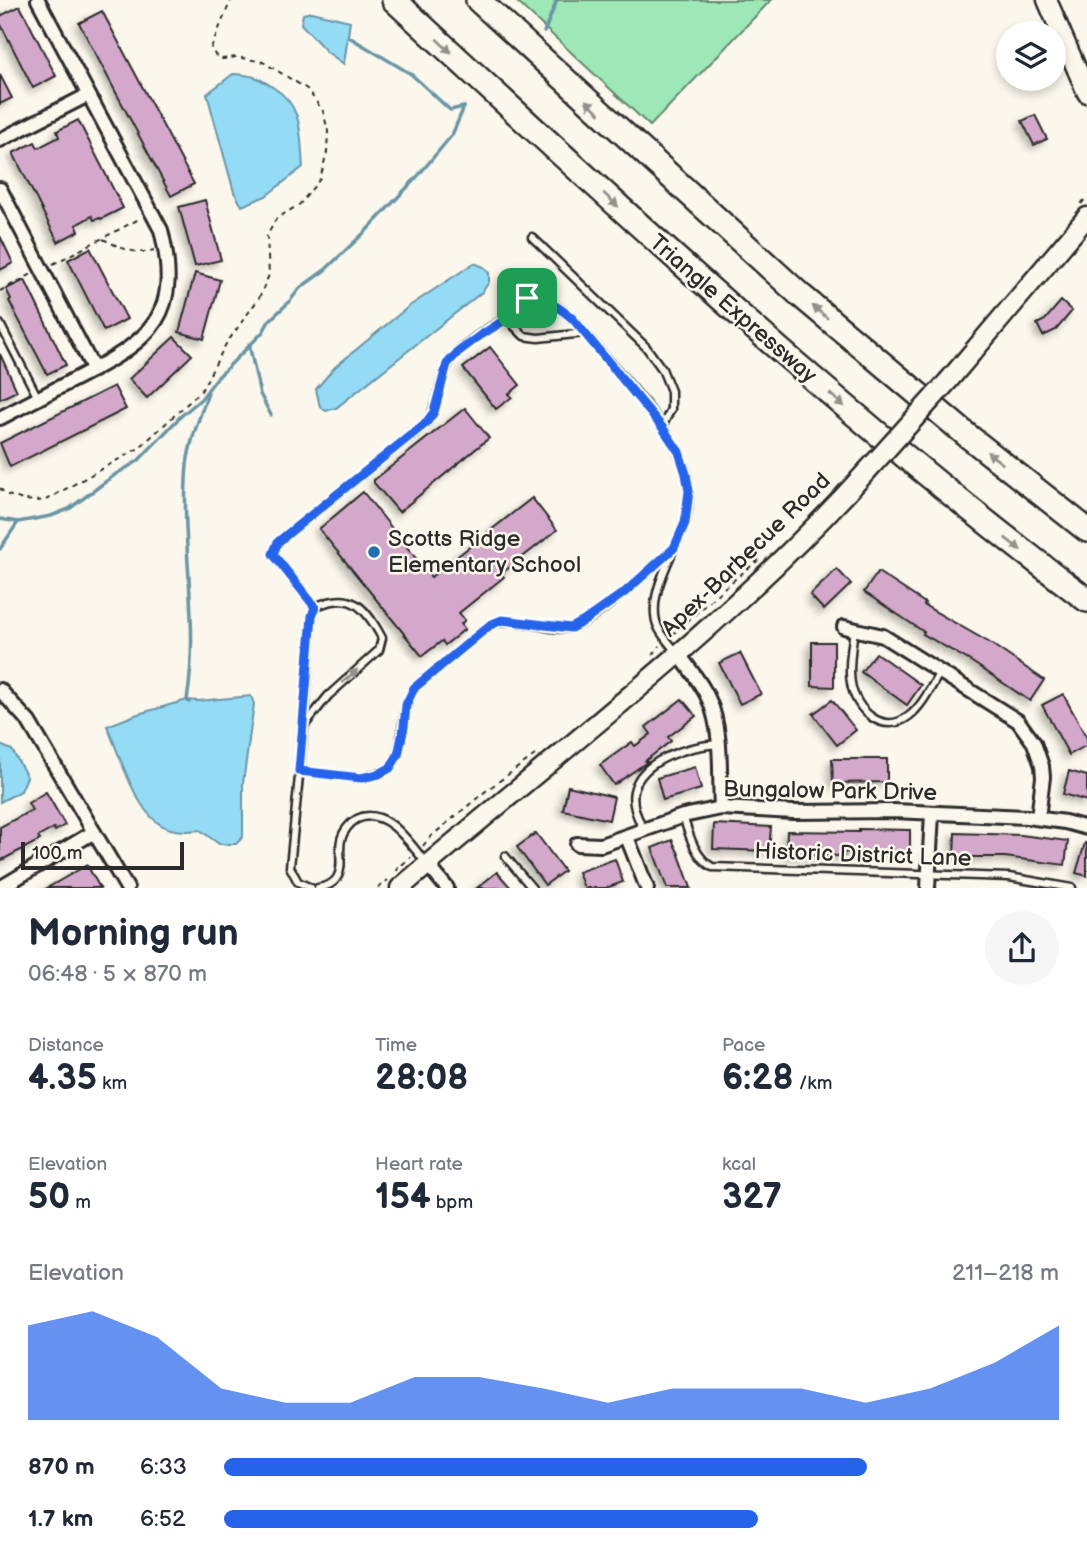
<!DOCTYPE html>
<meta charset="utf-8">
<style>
:root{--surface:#fff;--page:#f6f6f7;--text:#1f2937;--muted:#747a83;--accent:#2563eb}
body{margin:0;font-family:"Balsamiq Sans",sans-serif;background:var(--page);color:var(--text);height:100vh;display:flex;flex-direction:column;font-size:26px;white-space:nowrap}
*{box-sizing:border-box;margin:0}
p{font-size:23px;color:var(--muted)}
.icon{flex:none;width:38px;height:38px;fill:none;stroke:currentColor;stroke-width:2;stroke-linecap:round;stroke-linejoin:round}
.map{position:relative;height:888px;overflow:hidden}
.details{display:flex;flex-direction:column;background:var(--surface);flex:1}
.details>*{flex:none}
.buttons{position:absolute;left:996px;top:21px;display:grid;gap:14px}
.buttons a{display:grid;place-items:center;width:70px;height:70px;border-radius:50%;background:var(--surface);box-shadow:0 4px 10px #0003;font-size:35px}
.scale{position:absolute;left:21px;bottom:18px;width:163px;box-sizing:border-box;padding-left:7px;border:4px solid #2b2b2b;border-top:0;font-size:19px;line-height:24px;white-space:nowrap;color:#2b2b2b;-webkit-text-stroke:5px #fbf7ec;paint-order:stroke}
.pin{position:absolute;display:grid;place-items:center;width:60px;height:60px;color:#fff;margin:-30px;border-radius:14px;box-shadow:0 4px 10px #0006}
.round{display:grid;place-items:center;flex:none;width:74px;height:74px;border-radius:37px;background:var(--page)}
.head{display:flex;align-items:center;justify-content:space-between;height:119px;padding:0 28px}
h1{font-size:38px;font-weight:700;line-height:52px}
.stats{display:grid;grid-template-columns:repeat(3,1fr);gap:10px;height:119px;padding:7px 28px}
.stats div{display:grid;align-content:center}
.stats b{font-size:35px;font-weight:700}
.stats small{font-size:19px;font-weight:400}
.stats p{font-size:19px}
.chart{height:196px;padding:14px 28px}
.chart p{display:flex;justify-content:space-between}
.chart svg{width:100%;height:126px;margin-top:7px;fill:var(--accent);opacity:.7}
ul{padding:0 28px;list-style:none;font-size:23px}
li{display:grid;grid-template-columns:112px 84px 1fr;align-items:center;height:52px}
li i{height:18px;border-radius:9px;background:var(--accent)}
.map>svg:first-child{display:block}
</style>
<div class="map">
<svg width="1087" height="888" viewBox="0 0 1087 888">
<defs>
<filter id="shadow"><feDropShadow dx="-4" dy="4" stdDeviation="3.5" flood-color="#0004"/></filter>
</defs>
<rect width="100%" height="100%" fill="#fbf7ec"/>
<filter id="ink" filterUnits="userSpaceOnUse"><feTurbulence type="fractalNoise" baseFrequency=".0143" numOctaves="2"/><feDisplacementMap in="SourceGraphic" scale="14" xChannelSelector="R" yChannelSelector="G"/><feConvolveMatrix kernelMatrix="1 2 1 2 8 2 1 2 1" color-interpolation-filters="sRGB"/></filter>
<g filter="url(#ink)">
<!-- green -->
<path fill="#9ee7b6" stroke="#648970" stroke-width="2" d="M515 0H771L650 126Z"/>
<!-- water -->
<g fill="#94dbf6" stroke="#6a95a5" stroke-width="2">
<path d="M311 12 350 21 344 64 327 52 301 24 303 14Z"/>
<path d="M233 74C253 75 258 77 274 88 304 107 300 135 303 167L266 196 242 206 234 192 207 94Z"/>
<path d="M474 263 484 267 489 273V282L482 292 336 408 326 411 320 407 316 389 335 367 408 307Z"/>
<path d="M251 696 254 704 243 783V837L236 844H219L200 830C186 832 170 832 158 823 134 806 119 753 107 726L138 714 187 700 198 701Z"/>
<path d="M0 745 12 750 27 777 21 791 0 802Z"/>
</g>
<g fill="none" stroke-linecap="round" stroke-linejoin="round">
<!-- stream -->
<g stroke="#6a95a5" stroke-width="3.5">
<path d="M544 32 557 0"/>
<path d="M349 37 411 74 450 110 464 107"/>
<path d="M249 344 260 394 271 415"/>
<path d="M0 519 18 522 51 516 69 509 116 474 138 461 181 416 201 399 216 379 263 332 269 321 289 302 300 288 325 270 366 231 417 177 452 135 464 107"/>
<path d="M0 549 18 522"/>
<path d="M189 702 187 700C200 622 180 543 187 465 190 440 200 417 208 393"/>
</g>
</g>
<!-- building -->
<g fill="#d4a8cb" stroke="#2b2b2b" stroke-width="2" filter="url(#shadow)">
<path d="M20 6 56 76 33 88 0 23V16Z"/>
<path d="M102 11 194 184 171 196 79 23Z"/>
<path d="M0 75 12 98 0 104Z"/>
<path d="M1035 115 1047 139 1034 145 1022 121Z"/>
<path d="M78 120 123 208 101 219 100 218 94 220 92 216 76 225 79 231 58 242 13 153 35 142 38 148 59 137 57 131Z"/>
<path d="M205 200 221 260 195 266 179 207Z"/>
<path d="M0 236 13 263 0 270Z"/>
<path d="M90 248 127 319 104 331 68 260Z"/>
<path d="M195 273 220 280 204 339 179 332Z"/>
<path d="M25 280 66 365 47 374 9 301 11 299 6 289Z"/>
<path d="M1061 301 1072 311 1056 330 1043 336 1037 324 1045 320Z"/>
<path d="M174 337 192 355 147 398 129 379Z"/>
<path d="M490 347 520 385 509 394 512 397 496 409 463 368Z"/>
<path d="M0 354 17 391 0 399Z"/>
<path d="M114 386 126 409 10 467 0 443Z"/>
<path d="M465 408 489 438 399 512 374 483V480Z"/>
<path d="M363 492 431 577 532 498 557 530 501 574 504 577 459 613 465 620 461 624 465 629 445 645 442 641 422 656 319 529Z"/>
<path d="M837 569 851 584 824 610 810 595Z"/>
<path d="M878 572 925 603 924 605 990 643 1044 680 1030 701 972 662 923 634 924 632 864 592Z"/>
<path d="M812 642H834V687L812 686Z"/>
<path d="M740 653 761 694 740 704 719 663Z"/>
<path d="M876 653 921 685 907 705 861 672Z"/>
<path d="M1063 694 1087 738V745L1069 755 1042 705Z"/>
<path d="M682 699 696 716 668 737 671 741 645 761 647 762 614 785 600 765 632 742 635 746 651 734 646 727Z"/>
<path d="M832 700 856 730 837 745 813 714Z"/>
<path d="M832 759H887V782L833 783Z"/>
<path d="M695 767 701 789 663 800 657 778Z"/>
<path d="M1069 771 1087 776V801L1063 794Z"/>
<path d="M568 786 614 797 609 820 563 810Z"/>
<path d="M46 792 65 825 55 831 54 828 38 837 40 840 0 861V827L32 810 28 803Z"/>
<path d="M714 824 771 827 769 851 713 849Z"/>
<path d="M859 829 910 830V854L844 852V856L786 855 787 831 859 832Z"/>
<path d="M536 833 564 871 545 885 517 847Z"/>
<path d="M955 833 1021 835 1068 841 1065 865 1005 857H954Z"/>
<path d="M672 840 678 852 691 888H667L652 848Z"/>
<path d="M1085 843H1087V876L1076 873Z"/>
<path d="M615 859 623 882 606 888H584L578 872Z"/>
<path d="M87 865 100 888H47Z"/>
<path d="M497 872 511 888H477Z"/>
</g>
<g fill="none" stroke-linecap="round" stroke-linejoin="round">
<defs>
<g id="lane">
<path d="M532 237 646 347 662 369 671 391V409L662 427"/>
<path d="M0 324 38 398"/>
<path d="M585 333 538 338 524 336 515 327C510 296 534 290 557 306 568 313 577 323 585 333 615 369 674 429 686 472 690 488 690 509 684 525 674 553 645 598 658 627 662 636 671 645 677 653"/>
<path d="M315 607 273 554 278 542 427 423C438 406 438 385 447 367 456 346 494 324 514 314"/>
<path d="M854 629C852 647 848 666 851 683 855 710 883 736 909 716 923 705 931 687 940 672"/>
<path d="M304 726 328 696 379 650 382 638C365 606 351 590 315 607L312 616 304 726 290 867 298 882 311 888"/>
<path d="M299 771 361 778 379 773 390 768 398 755 406 705 414 688 490 625C517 614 542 632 570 628 593 624 653 567 672 550"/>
<path d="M683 816C689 835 695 857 712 867L1009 877 1072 888"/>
<path d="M643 829C638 818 631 805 634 791 641 759 690 746 718 744"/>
<path d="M505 856 532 888"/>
<path d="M318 888C325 887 333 884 337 878 344 866 338 852 341 840 343 831 350 823 357 819 386 805 411 845 426 863"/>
</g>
<g id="street">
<path d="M0 140 88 95"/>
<path d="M0 189 94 370"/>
<path d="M0 418C27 404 54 390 81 376 153 339 182 314 161 230L38 0"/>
<path d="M844 627 883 636 1018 721 1034 743 1042 766 1043 777 1038 818"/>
<path d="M679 654C689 669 702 683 709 700 723 732 719 773 721 808"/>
<path d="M0 690 29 722 127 888"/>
<path d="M627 837 647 888"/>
<path d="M577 844 601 845 683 816 721 808 793 812 894 811 1027 817 1065 822 1087 828"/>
<path d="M428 865 447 888"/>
<path d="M0 888 94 832"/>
<path d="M928 888 932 813"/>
</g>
<g id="secondary">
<path d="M1047 0 1087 93"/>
<path d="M949 380 1087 217"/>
<path d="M400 888C558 752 727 627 867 471"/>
</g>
<g id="highway">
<path d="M394 0C618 207 842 416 1087 600"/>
<path d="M478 0 799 294 968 436 1087 530"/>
</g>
</defs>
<!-- lane casing -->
<use href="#lane" stroke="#2b2b2b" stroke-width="11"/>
<!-- street casing -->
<use href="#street" stroke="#2b2b2b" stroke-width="18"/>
<!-- secondary casing -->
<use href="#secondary" stroke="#2b2b2b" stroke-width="23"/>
<!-- highway casing -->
<use href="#highway" stroke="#2b2b2b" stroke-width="28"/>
<!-- path -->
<g stroke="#2b2b2b" stroke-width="2" stroke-dasharray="5 5" stroke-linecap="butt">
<path d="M1081 204 1087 197"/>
<path d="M103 239C119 247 135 256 154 250"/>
<path d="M53 264 141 218"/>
<path d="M0 291 32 274"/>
<path d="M0 488 5 494 23 500 44 501 139 448 201 391 226 344 259 298 269 275 267 236 276 219 300 204 320 179 327 152 328 131 323 111 307 89 263 62 237 57 222 59 215 55 211 48 231 0"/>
<path d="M672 635 724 588 761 558"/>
<path d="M653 655 660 646"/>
<path d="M423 846 429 838 487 790 535 755"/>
<path d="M397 871 399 864H403L411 857"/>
<path d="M378 888 388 880"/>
</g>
<!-- lane -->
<use href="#lane" stroke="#fbf7ec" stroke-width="6"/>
<!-- street -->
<use href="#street" stroke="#fbf7ec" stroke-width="12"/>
<!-- secondary -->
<use href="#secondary" stroke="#fbf7ec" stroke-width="18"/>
<!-- highway -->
<use href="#highway" stroke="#fbf7ec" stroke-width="23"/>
<defs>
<path id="secondary-bridge" d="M867 471 949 380"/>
</defs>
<!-- secondary-bridge casing -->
<use href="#secondary-bridge" stroke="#2b2b2b" stroke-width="23" stroke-linecap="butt"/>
<!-- secondary-bridge -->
<use href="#secondary-bridge" stroke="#fbf7ec" stroke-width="18"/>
</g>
<!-- one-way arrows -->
<defs><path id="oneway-solid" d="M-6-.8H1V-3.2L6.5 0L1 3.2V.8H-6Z" transform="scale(1.75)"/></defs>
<g fill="#93918c">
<use href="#oneway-solid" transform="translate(444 46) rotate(43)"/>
<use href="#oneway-solid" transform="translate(593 107) rotate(-137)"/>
<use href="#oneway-solid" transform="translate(611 200) rotate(43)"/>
<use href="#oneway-solid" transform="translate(820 312) rotate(-140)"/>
<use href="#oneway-solid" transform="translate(837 400) rotate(41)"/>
<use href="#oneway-solid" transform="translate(995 458) rotate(-142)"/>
<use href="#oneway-solid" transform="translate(1013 544) rotate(38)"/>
<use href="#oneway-solid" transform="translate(350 676) rotate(-41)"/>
</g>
</g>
<g fill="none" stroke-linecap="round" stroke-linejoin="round" filter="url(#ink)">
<defs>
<path id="route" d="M527 298C547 299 558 306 573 319L662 427 679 452 686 474 689 491 685 523 674 548 625 592 584 621 571 628 502 620 490 625 414 688 406 705 404 727 398 755 390 768 379 774 361 778 299 771 312 616 315 607 273 554 278 542 290 532 426 423 434 412 447 364 458 352 478 337 514 314 519 302Z"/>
</defs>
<!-- route casing -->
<use href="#route" stroke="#fff" stroke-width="14"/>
<!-- route -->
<use href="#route" stroke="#2563eb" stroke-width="9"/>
</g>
<!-- markers -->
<circle fill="#1f6fb2" stroke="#fbf7ec" stroke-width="2.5" cx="374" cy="552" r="7"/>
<g text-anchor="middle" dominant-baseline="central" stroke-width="5" stroke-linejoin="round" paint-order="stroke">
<!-- street labels -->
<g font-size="23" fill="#2b2b2b" stroke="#fbf7ec">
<text transform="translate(733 309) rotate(41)">Triangle Expressway</text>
<text transform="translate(746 555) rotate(-44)">Apex-Barbecue Road</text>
<text transform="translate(830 791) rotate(1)">Bungalow Park Drive</text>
<text transform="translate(863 855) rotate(2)">Historic District Lane</text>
</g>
<!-- poi labels -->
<g font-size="23" fill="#2b2b2b" stroke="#fbf7ec" text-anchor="start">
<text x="388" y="539">Scotts Ridge<tspan x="388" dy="26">Elementary School</tspan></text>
</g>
</g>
</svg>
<div class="buttons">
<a><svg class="icon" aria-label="layers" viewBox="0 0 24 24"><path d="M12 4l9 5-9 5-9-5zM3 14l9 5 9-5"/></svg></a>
</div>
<div class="scale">100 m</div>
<div class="pin" style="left:527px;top:298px;background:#1e9e55"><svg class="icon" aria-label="arrive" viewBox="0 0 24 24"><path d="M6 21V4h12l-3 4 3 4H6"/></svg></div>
</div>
<section class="details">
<div class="head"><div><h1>Morning run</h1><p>06:48 · 5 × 870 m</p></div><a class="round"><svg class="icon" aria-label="share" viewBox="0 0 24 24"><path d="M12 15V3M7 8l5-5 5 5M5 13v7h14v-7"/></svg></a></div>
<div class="stats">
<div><p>Distance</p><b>4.35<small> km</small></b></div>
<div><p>Time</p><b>28:08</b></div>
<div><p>Pace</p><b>6:28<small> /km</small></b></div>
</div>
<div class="stats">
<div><p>Elevation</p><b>50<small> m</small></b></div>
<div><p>Heart rate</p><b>154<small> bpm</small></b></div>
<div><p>kcal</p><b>327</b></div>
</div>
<div class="chart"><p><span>Elevation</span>211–218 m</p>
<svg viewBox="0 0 160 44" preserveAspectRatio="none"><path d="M0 44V11L10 6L20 15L30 33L40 38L50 38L60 29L70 29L80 33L90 38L100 33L110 33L120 33L130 38L140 33L150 24L160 11V44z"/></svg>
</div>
<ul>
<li><b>870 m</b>6:33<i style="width:77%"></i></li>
<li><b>1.7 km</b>6:52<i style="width:64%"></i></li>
</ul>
</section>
